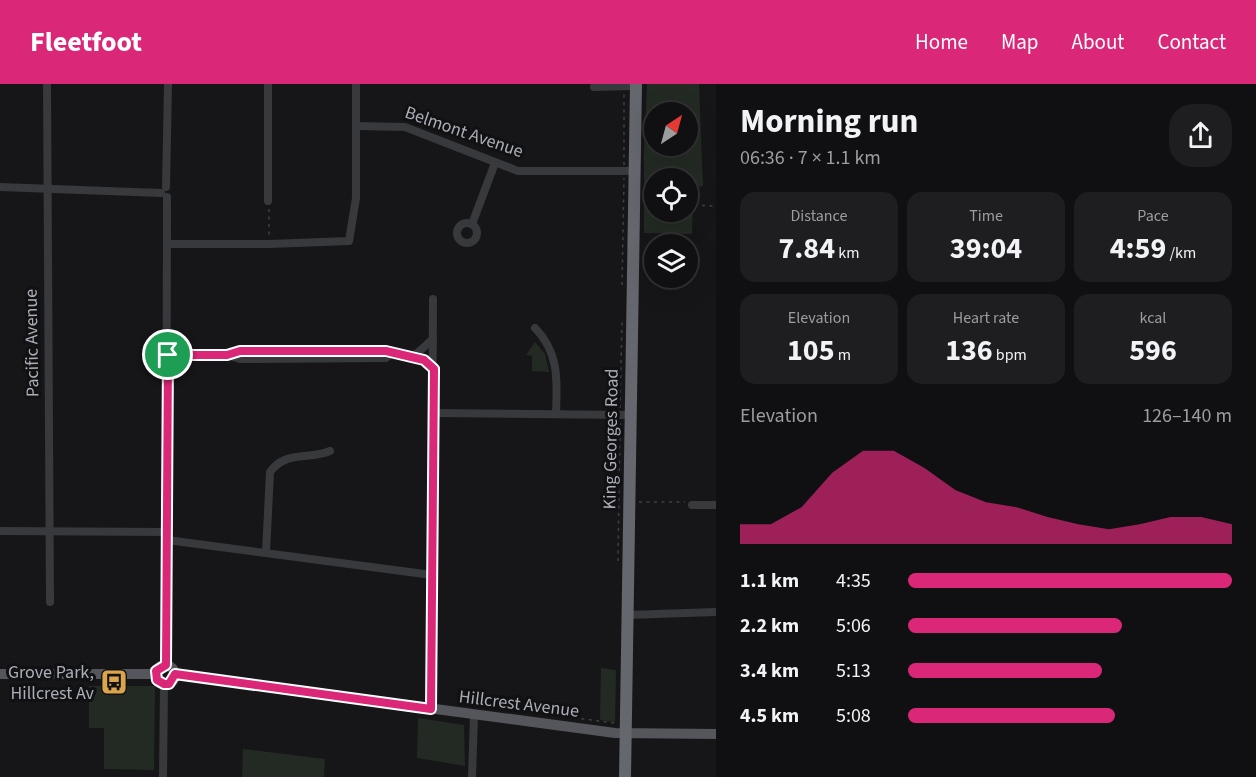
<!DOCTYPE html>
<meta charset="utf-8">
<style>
:root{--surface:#101012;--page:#1e1e20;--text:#f1f3f6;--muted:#9c9d9f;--line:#303032;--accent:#db2777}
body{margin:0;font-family:"Source Sans 3",sans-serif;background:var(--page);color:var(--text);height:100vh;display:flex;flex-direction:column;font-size:22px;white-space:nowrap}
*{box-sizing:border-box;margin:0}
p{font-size:20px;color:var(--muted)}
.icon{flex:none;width:33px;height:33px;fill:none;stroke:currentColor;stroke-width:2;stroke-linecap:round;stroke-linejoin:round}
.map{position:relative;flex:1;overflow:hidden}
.side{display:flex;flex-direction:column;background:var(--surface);width:540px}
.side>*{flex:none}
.needle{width:39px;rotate:36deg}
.tools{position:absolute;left:644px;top:18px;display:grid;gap:12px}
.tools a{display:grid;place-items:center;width:54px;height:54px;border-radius:50%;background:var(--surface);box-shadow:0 6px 24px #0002,0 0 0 2px var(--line);font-size:30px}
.pin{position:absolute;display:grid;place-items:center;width:51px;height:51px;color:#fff;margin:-26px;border:3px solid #fff;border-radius:50%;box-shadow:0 2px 6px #0007}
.round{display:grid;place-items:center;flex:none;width:63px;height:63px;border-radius:24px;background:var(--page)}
.head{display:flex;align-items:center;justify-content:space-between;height:102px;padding:0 24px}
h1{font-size:33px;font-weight:700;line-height:45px}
.figures{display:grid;grid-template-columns:repeat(3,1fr);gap:9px;height:102px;padding:6px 24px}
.figures div{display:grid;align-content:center;border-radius:15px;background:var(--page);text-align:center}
.figures b{font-size:30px;font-weight:700}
.figures small{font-size:16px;font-weight:400}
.figures p{font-size:16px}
.chart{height:168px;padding:12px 24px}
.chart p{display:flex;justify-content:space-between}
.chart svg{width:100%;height:108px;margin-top:6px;fill:var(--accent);opacity:.7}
ul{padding:0 24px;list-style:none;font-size:20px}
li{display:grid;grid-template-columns:96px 72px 1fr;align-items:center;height:45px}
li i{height:15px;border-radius:8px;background:var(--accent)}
header{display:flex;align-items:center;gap:36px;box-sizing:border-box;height:84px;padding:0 30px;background:var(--accent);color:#fff}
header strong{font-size:28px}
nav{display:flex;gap:33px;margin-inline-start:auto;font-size:21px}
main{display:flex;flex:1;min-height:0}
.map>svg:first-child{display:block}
</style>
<header>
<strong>Fleetfoot</strong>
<nav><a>Home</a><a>Map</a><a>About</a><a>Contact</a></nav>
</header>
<main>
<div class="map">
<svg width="716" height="693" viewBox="0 0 716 693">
<rect width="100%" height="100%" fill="#161618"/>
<!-- green -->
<g fill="#232a23" fill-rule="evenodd">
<path d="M647 0H699L703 102 693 104 692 150 644 149V67ZM687 28V62H654V28ZM687 94V128H654V94Z"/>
<path d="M535 258 545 270 549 288 532 287V272L526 271Z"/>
<path d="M601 584 616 586 615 638 600 636Z"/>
<path d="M89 602H155L154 686 104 685V644H89Z"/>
<path d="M418 634 464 641 465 682 417 674Z"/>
<path d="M243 665 325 675 324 693H242Z"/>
</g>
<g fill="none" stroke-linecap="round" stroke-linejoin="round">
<!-- path -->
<g stroke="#3e4043" stroke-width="1.5" stroke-dasharray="3 4.5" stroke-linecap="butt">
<path d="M624 81V10"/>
<path d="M645 115 654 116"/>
<path d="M687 121 716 122"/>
<path d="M269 125V153"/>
<path d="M622 201 624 94"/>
<path d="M620 324 622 238"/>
<path d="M639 418H685"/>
<path d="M618 477 620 338"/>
<path d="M507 625 615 639"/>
</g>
<!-- minor -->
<g stroke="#38393c" stroke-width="8">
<path d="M47 0 50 518"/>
<path d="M268 0V117"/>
<path d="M594 3 631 2"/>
<path d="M357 42 405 43 518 87H633"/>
<path d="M0 103 161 109"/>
<path d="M166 103 168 0"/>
<circle cx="467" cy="149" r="10"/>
<path d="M472 140 495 79"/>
<path d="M168 160H269L349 157 356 114V0"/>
<path d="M535 244C560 269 557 299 556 330"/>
<path d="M168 271H227L240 275 386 274 391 270"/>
<path d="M227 271 240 266 386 267 424 276 434 285"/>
<path d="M413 273 433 255"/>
<path d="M433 329 629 331"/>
<path d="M692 421H716"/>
<path d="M0 447 167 448"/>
<path d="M167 456 432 491"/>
<path d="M266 469 270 388C286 366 309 376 330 367"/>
<path d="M627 531 716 528"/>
<path d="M166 581 167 113"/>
<path d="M431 625 433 215"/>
<path d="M163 693 164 600"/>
<path d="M472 693 474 631"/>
</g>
<!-- major -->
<g stroke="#54565b" stroke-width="10">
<circle cx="165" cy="591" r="10"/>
<path d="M0 590H155"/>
<path d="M175 590 615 649 716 650"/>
</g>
<!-- highway -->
<path stroke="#64676d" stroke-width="12" d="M625 693 636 0"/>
</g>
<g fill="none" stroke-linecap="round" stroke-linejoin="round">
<defs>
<path id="route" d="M240 267H386L424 276 434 285 431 625 175 590 169 600H164L157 596 156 587 166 581 168 271H227Z"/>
</defs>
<!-- route casing -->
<use href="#route" stroke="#fff" stroke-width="12"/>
<!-- route -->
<use href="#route" stroke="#db2777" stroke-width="8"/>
</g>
<!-- icons -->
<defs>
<symbol id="bus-square" viewBox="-11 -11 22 22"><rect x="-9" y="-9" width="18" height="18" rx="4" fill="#dba64b" stroke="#111113"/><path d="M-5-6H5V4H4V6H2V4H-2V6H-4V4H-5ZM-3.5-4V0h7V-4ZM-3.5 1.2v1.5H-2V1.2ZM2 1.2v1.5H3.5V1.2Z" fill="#111"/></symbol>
</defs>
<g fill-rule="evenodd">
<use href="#bus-square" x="99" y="583" width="30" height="30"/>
</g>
<g text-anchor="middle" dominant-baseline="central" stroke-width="6" stroke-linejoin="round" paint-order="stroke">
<!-- street labels -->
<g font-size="18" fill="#aaaeb6" stroke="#111113">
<text transform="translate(464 48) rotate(19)">Belmont Avenue</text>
<text transform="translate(32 259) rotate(-91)">Pacific Avenue</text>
<text transform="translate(611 355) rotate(-89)">King Georges Road</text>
<text transform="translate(519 620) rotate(7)">Hillcrest Avenue</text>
</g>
<!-- poi labels -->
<g font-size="18" fill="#aaaeb6" stroke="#111113" text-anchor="end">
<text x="94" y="588">Grove Park,<tspan x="94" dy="21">Hillcrest Av</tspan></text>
</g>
</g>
</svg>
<div class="tools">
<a><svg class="needle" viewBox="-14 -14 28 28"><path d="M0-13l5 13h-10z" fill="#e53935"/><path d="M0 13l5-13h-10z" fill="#9c9d9f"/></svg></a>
<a><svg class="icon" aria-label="locate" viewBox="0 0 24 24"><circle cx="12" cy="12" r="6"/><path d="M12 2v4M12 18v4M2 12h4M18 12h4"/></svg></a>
<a><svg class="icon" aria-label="layers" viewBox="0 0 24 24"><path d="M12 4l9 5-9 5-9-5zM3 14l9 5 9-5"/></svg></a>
</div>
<div class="pin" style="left:168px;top:271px;background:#1e9e55"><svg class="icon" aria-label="arrive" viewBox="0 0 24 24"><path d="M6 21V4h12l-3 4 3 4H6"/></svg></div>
</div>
<section class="side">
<div class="head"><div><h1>Morning run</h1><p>06:36 · 7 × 1.1 km</p></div><a class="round"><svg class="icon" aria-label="share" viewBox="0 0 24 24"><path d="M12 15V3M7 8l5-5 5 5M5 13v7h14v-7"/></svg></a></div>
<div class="figures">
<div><p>Distance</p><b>7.84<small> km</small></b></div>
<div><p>Time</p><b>39:04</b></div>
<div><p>Pace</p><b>4:59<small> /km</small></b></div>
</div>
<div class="figures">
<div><p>Elevation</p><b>105<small> m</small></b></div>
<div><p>Heart rate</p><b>136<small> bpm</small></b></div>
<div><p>kcal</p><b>596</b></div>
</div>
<div class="chart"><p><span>Elevation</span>126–140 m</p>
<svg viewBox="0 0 160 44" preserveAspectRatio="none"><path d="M0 44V36L10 36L20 29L30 15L40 6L50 6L60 13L70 22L80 27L90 29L100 33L110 36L120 38L130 36L140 33L150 33L160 36V44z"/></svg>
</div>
<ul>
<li><b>1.1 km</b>4:35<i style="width:100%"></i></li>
<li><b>2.2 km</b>5:06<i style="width:66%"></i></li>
<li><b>3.4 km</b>5:13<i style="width:60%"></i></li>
<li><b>4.5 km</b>5:08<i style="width:64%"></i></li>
</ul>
</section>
</main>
